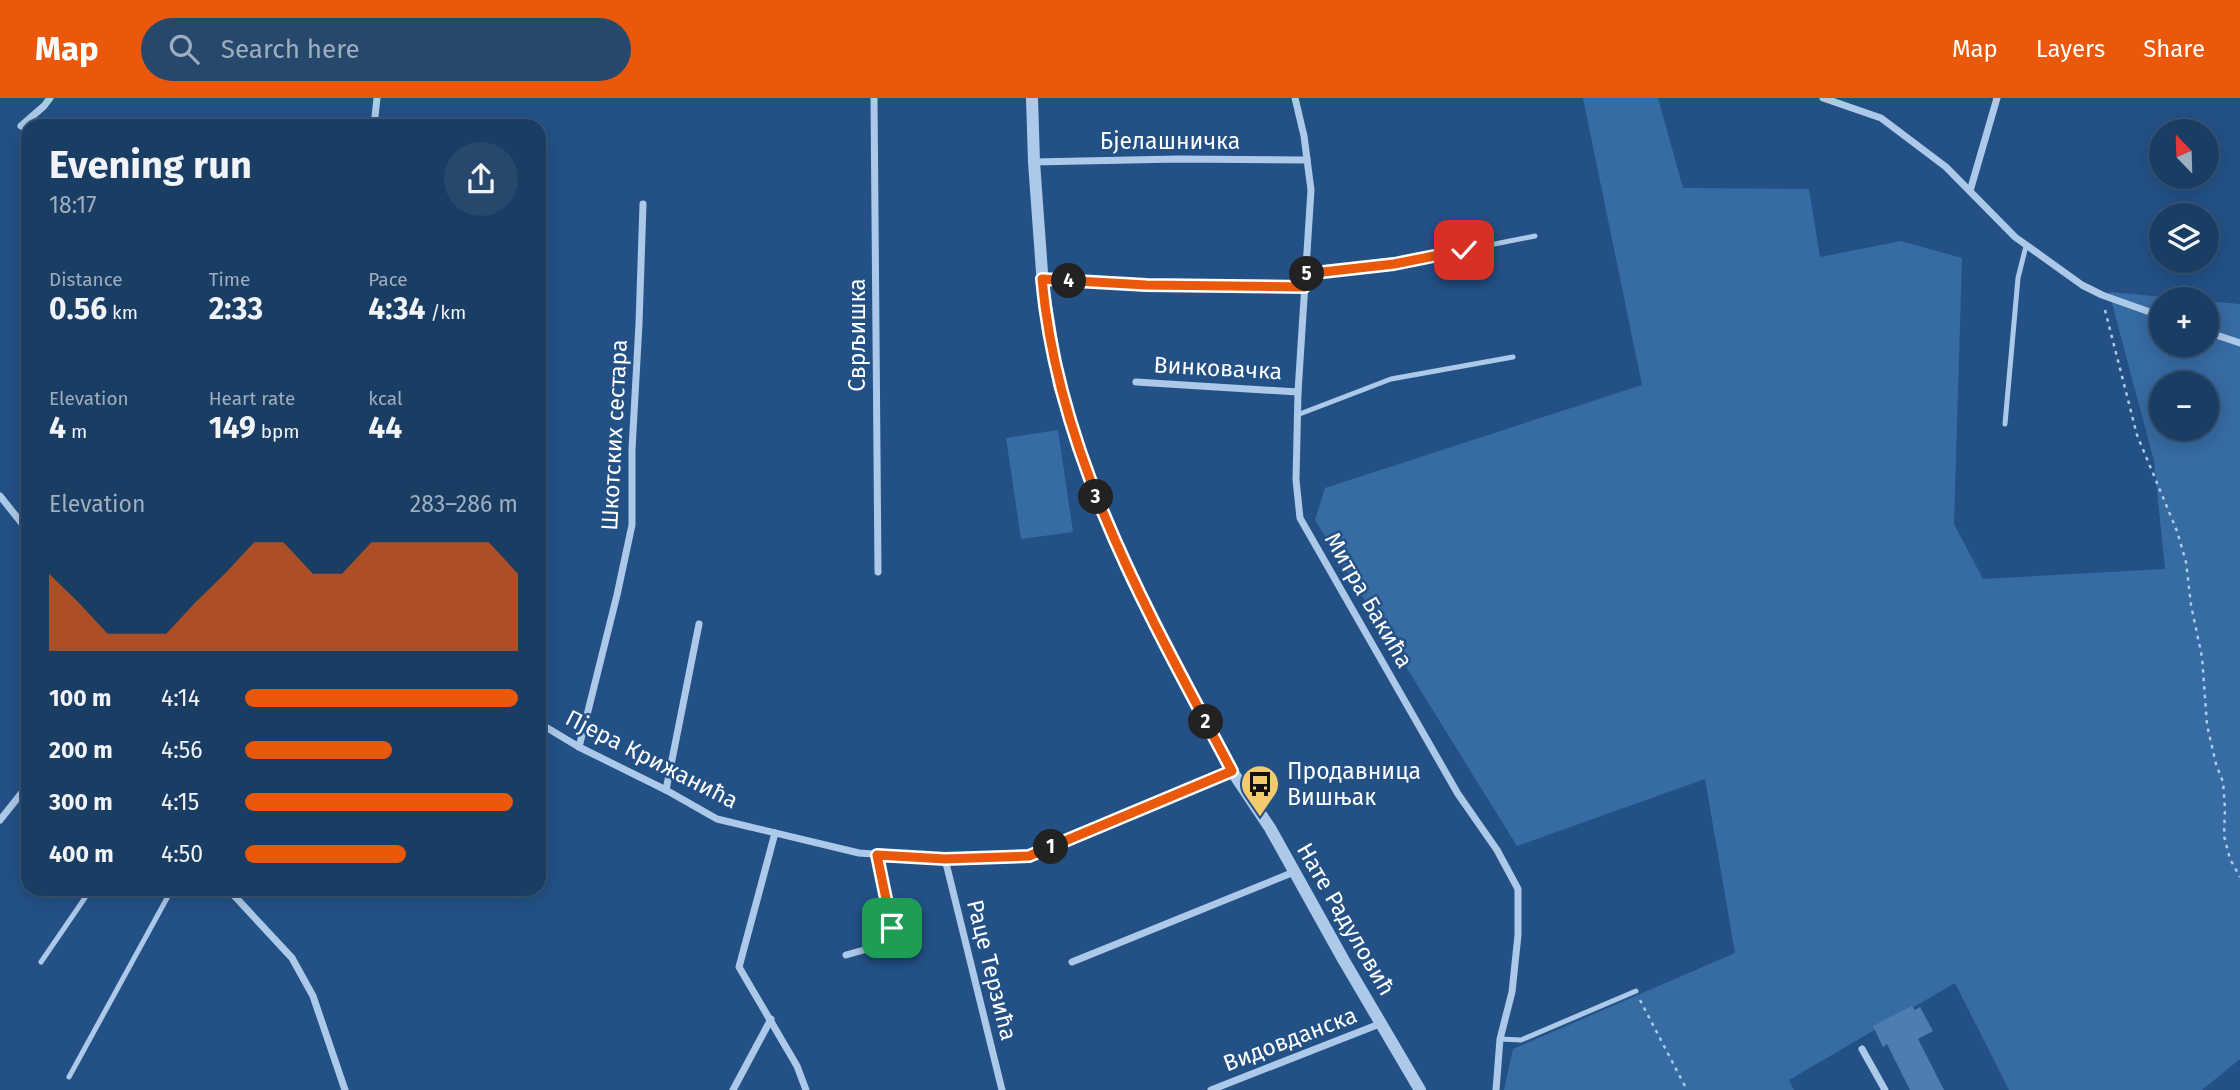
<!DOCTYPE html>
<meta charset="utf-8">
<style>
:root{--surface:#1a3d64;--page:#27486d;--text:#f1f3f6;--muted:#9faebf;--line:#385678;--accent:#ea580c}
body{margin:0;font-family:"Fira Sans",sans-serif;background:var(--page);color:var(--text);height:100vh;display:flex;flex-direction:column;font-size:26px;white-space:nowrap}
*{box-sizing:border-box;margin:0}
p{font-size:23px;color:var(--muted)}
.icon{flex:none;width:38px;height:38px;fill:none;stroke:currentColor;stroke-width:2;stroke-linecap:round;stroke-linejoin:round}
.map{position:relative;flex:1;overflow:hidden}
.drawer{position:absolute;left:21px;top:21px;width:525px;height:777px;display:flex;flex-direction:column;background:var(--surface);border-radius:21px;box-shadow:0 4px 18px #0003,0 0 0 2px var(--line)}
.drawer>*{flex:none}
.needle{width:46px;rotate:337deg}
.controls{position:absolute;left:2149px;top:21px;display:grid;gap:14px}
.controls a{display:grid;place-items:center;width:70px;height:70px;border-radius:50%;background:var(--surface);box-shadow:0 4px 18px #0003,0 0 0 2px var(--line);font-size:35px}
.pin{position:absolute;display:grid;place-items:center;width:60px;height:60px;color:#fff;margin:-30px;border-radius:14px;box-shadow:0 4px 10px #0006}
.km{position:absolute;width:35px;height:35px;margin:-18px;border-radius:50%;background:#222;color:#fff;font-size:19px;line-height:35px;text-align:center}
.round{display:grid;place-items:center;flex:none;width:74px;height:74px;border-radius:37px;background:var(--page)}
.headline{display:flex;align-items:center;justify-content:space-between;height:119px;padding:0 28px}
h1{font-size:38px;font-weight:700;line-height:52px}
.metrics{display:grid;grid-template-columns:repeat(3,1fr);gap:10px;height:119px;padding:7px 28px}
.metrics div{display:grid;align-content:center}
.metrics b{font-size:30px;font-weight:700}
.metrics small{font-size:19px;font-weight:400}
.metrics p{font-size:19px}
.chart{height:196px;padding:14px 28px}
.chart p{display:flex;justify-content:space-between}
.chart svg{width:100%;height:126px;margin-top:7px;fill:var(--accent);opacity:.7}
ul{padding:0 28px;list-style:none;font-size:23px}
li{display:grid;grid-template-columns:112px 84px 1fr;align-items:center;height:52px}
li i{height:18px;border-radius:9px;background:var(--accent)}
header{display:flex;align-items:center;gap:42px;box-sizing:border-box;height:98px;padding:0 35px;background:var(--accent);color:#fff}
header strong{font-size:33px}
nav{display:flex;gap:38px;margin-inline-start:auto;font-size:24px}
.search{width:490px;height:63px;background:var(--page);display:flex;align-items:center;gap:18px;box-sizing:border-box;padding:0 24px;border-radius:38px;color:var(--muted);font-size:26px}
.map>svg:first-child{display:block}
</style>
<header>
<strong>Map</strong>
<div class="search"><svg class="icon" aria-label="search" viewBox="0 0 24 24"><circle cx="10" cy="10" r="6"/><path d="M15 15l6 6"/></svg>Search here</div>
<nav><a>Map</a><a>Layers</a><a>Share</a></nav>
</header>
<div class="map">
<svg width="2240" height="992" viewBox="0 0 2240 992">
<rect width="100%" height="100%" fill="#235186"/>
<!-- green -->
<g fill="#376ba3" fill-rule="evenodd">
<path d="M1583 0H1658L1683 90 1809 91 1820 159 1901 143 1962 160 1954 426 1983 481 2165 471 2154 363 2109 194 2189 201H2161V247H2207V203L2240 206V961L2202 992H2009L1955 885 1789 982 1794 992H1504L1513 951 1735 855 1705 681 1517 748 1315 422 1325 390 1642 287ZM2161 285H2207V331H2161Z"/>
<path d="M1058 332 1073 434 1021 441 1006 340Z"/>
</g>
<!-- building -->
<path fill="#507db0" d="M1912 908 1915 912 1920 909 1933 933 1918 941 1944 992H1910L1887 946 1883 949 1873 928Z"/>
<g fill="none" stroke-linecap="round" stroke-linejoin="round">
<!-- path -->
<g stroke="#adc9e9" stroke-width="2.5" stroke-dasharray="3.5 5" stroke-linecap="butt">
<path d="M2105 212 2137 337 2177 433 2186 464 2191 507 2202 559 2207 627 2216 666 2223 684 2225 711 2224 738 2230 761 2240 779"/>
<path d="M1640 902 1687 992"/>
</g>
<!-- service -->
<g stroke="#adc9e9" stroke-width="5">
<path d="M1305 176 1394 166 1535 138"/>
<path d="M1297 317 1391 281 1513 259"/>
<path d="M2005 326 2018 180 2026 148"/>
<path d="M41 864 91 791"/>
<path d="M1500 941 1521 942 1636 893"/>
<path d="M69 979 172 791"/>
</g>
<!-- minor -->
<g stroke="#adc9e9" stroke-width="7">
<path d="M874 0 878 474"/>
<path d="M1295 0 1304 38 1311 92 1298 294 1296 382 1300 420 1458 696 1497 752 1518 791V837L1512 894 1500 941 1496 992"/>
<path d="M1823 0 1881 20 1946 69 2015 139 2082 187 2102 197 2161 218"/>
<path d="M21 28 44 8 50 0"/>
<path d="M374 28 377 0"/>
<path d="M1034 64 1178 61 1307 62"/>
<path d="M1970 93 1997 0"/>
<path d="M1042 181 1146 187 1304 189"/>
<path d="M2207 234 2240 245"/>
<path d="M1136 284 1298 294"/>
<path d="M0 398 28 433"/>
<path d="M539 625 579 649 666 692 717 721 859 755 945 761 1029 758 1232 673"/>
<path d="M579 649 617 497 632 427V351L639 226 643 106"/>
<path d="M666 692 699 526"/>
<path d="M0 722 28 687"/>
<path d="M775 735 739 869 797 968 806 992"/>
<path d="M945 761 1002 992"/>
<path d="M228 791 292 860 313 898 345 992"/>
<path d="M846 857 885 846 892 830 877 756"/>
<path d="M1072 864 1294 774"/>
<path d="M1862 951 1885 992"/>
<path d="M733 992 771 921"/>
<path d="M1211 992 1382 925"/>
</g>
<!-- tertiary -->
<path stroke="#adc9e9" stroke-width="12" d="M1032 0 1034 64 1043 188 1059 287 1091 386 1132 482 1232 673 1270 730 1343 861 1420 992"/>
</g>
<g fill="none" stroke-linecap="round" stroke-linejoin="round">
<defs>
<path id="route" d="M892 830 877 757 945 761 1029 758 1232 673C1150 518 1058 360 1042 181L1146 187 1304 189 1305 176 1394 166 1464 152"/>
</defs>
<!-- route casing -->
<use href="#route" stroke="#fff" stroke-width="14"/>
<!-- route -->
<use href="#route" stroke="#ea580c" stroke-width="9"/>
</g>
<!-- icons -->
<defs>
<symbol id="bus-pin" viewBox="-11 -11 22 30"><path d="M0 17L-7.5 6A9.5 9.5 0 1 1 7.5 6Z" fill="#f4ca6f" stroke="#235186"/><path d="M-5-6H5V4H4V6H2V4H-2V6H-4V4H-5ZM-3.5-4V0h7V-4ZM-3.5 1.2v1.5H-2V1.2ZM2 1.2v1.5H3.5V1.2Z" fill="#111"/></symbol>
</defs>
<g fill-rule="evenodd">
<use href="#bus-pin" x="1238" y="664" width="44" height="60"/>
</g>
<g text-anchor="middle" dominant-baseline="central" stroke-width="5" stroke-linejoin="round" paint-order="stroke">
<!-- street labels -->
<g font-size="23" fill="#fff" stroke="#235186">
<text x="1170" y="43">Бјелашничка</text>
<text transform="translate(857 237) rotate(-90)">Сврљишка</text>
<text transform="translate(1218 270) rotate(3)">Винковачка</text>
<text transform="translate(614 337) rotate(-87)">Шкотских сестара</text>
<text transform="translate(1369 502) rotate(60)">Митра Бакића</text>
<text transform="translate(652 661) rotate(27)">Пјера Крижанића</text>
<text transform="translate(1346 821) rotate(60)">Нате Радуловић</text>
<text transform="translate(992 872) rotate(76)">Раце Терзића</text>
<text transform="translate(1290 941) rotate(-21)">Видовданска</text>
</g>
<!-- poi labels -->
<g font-size="23" fill="#fff" stroke="#235186" text-anchor="start">
<text x="1287" y="673">Продавница<tspan x="1287" dy="26">Вишњак</tspan></text>
</g>
</g>
</svg>
<div class="controls">
<a><svg class="needle" viewBox="-14 -14 28 28"><path d="M0-13l5 13h-10z" fill="#e53935"/><path d="M0 13l5-13h-10z" fill="#9faebf"/></svg></a>
<a><svg class="icon" aria-label="layers" viewBox="0 0 24 24"><path d="M12 4l9 5-9 5-9-5zM3 14l9 5 9-5"/></svg></a>
<a>+</a>
<a>−</a>
</div>
<div class="pin" style="left:892px;top:830px;background:#1e9e55"><svg class="icon" aria-label="arrive" viewBox="0 0 24 24"><path d="M6 21V4h12l-3 4 3 4H6"/></svg></div>
<div class="pin" style="left:1464px;top:152px;background:#d93025"><svg class="icon" aria-label="check" viewBox="0 0 24 24"><path d="M5 12l5 5 9-10"/></svg></div>
<b class="km" style="left:1051px;top:749px">1</b>
<b class="km" style="left:1206px;top:624px">2</b>
<b class="km" style="left:1096px;top:399px">3</b>
<b class="km" style="left:1069px;top:183px">4</b>
<b class="km" style="left:1307px;top:176px">5</b>
<section class="drawer">
<div class="headline"><div><h1>Evening run</h1><p>18:17</p></div><a class="round"><svg class="icon" aria-label="share" viewBox="0 0 24 24"><path d="M12 15V3M7 8l5-5 5 5M5 13v7h14v-7"/></svg></a></div>
<div class="metrics">
<div><p>Distance</p><b>0.56<small> km</small></b></div>
<div><p>Time</p><b>2:33</b></div>
<div><p>Pace</p><b>4:34<small> /km</small></b></div>
</div>
<div class="metrics">
<div><p>Elevation</p><b>4<small> m</small></b></div>
<div><p>Heart rate</p><b>149<small> bpm</small></b></div>
<div><p>kcal</p><b>44</b></div>
</div>
<div class="chart"><p><span>Elevation</span>283–286 m</p>
<svg viewBox="0 0 160 44" preserveAspectRatio="none"><path d="M0 44V17L10 27L20 38L30 38L40 38L50 27L60 17L70 6L80 6L90 17L100 17L110 6L120 6L130 6L140 6L150 6L160 17V44z"/></svg>
</div>
<ul>
<li><b>100 m</b>4:14<i style="width:100%"></i></li>
<li><b>200 m</b>4:56<i style="width:54%"></i></li>
<li><b>300 m</b>4:15<i style="width:98%"></i></li>
<li><b>400 m</b>4:50<i style="width:59%"></i></li>
</ul>
</section>
</div>
